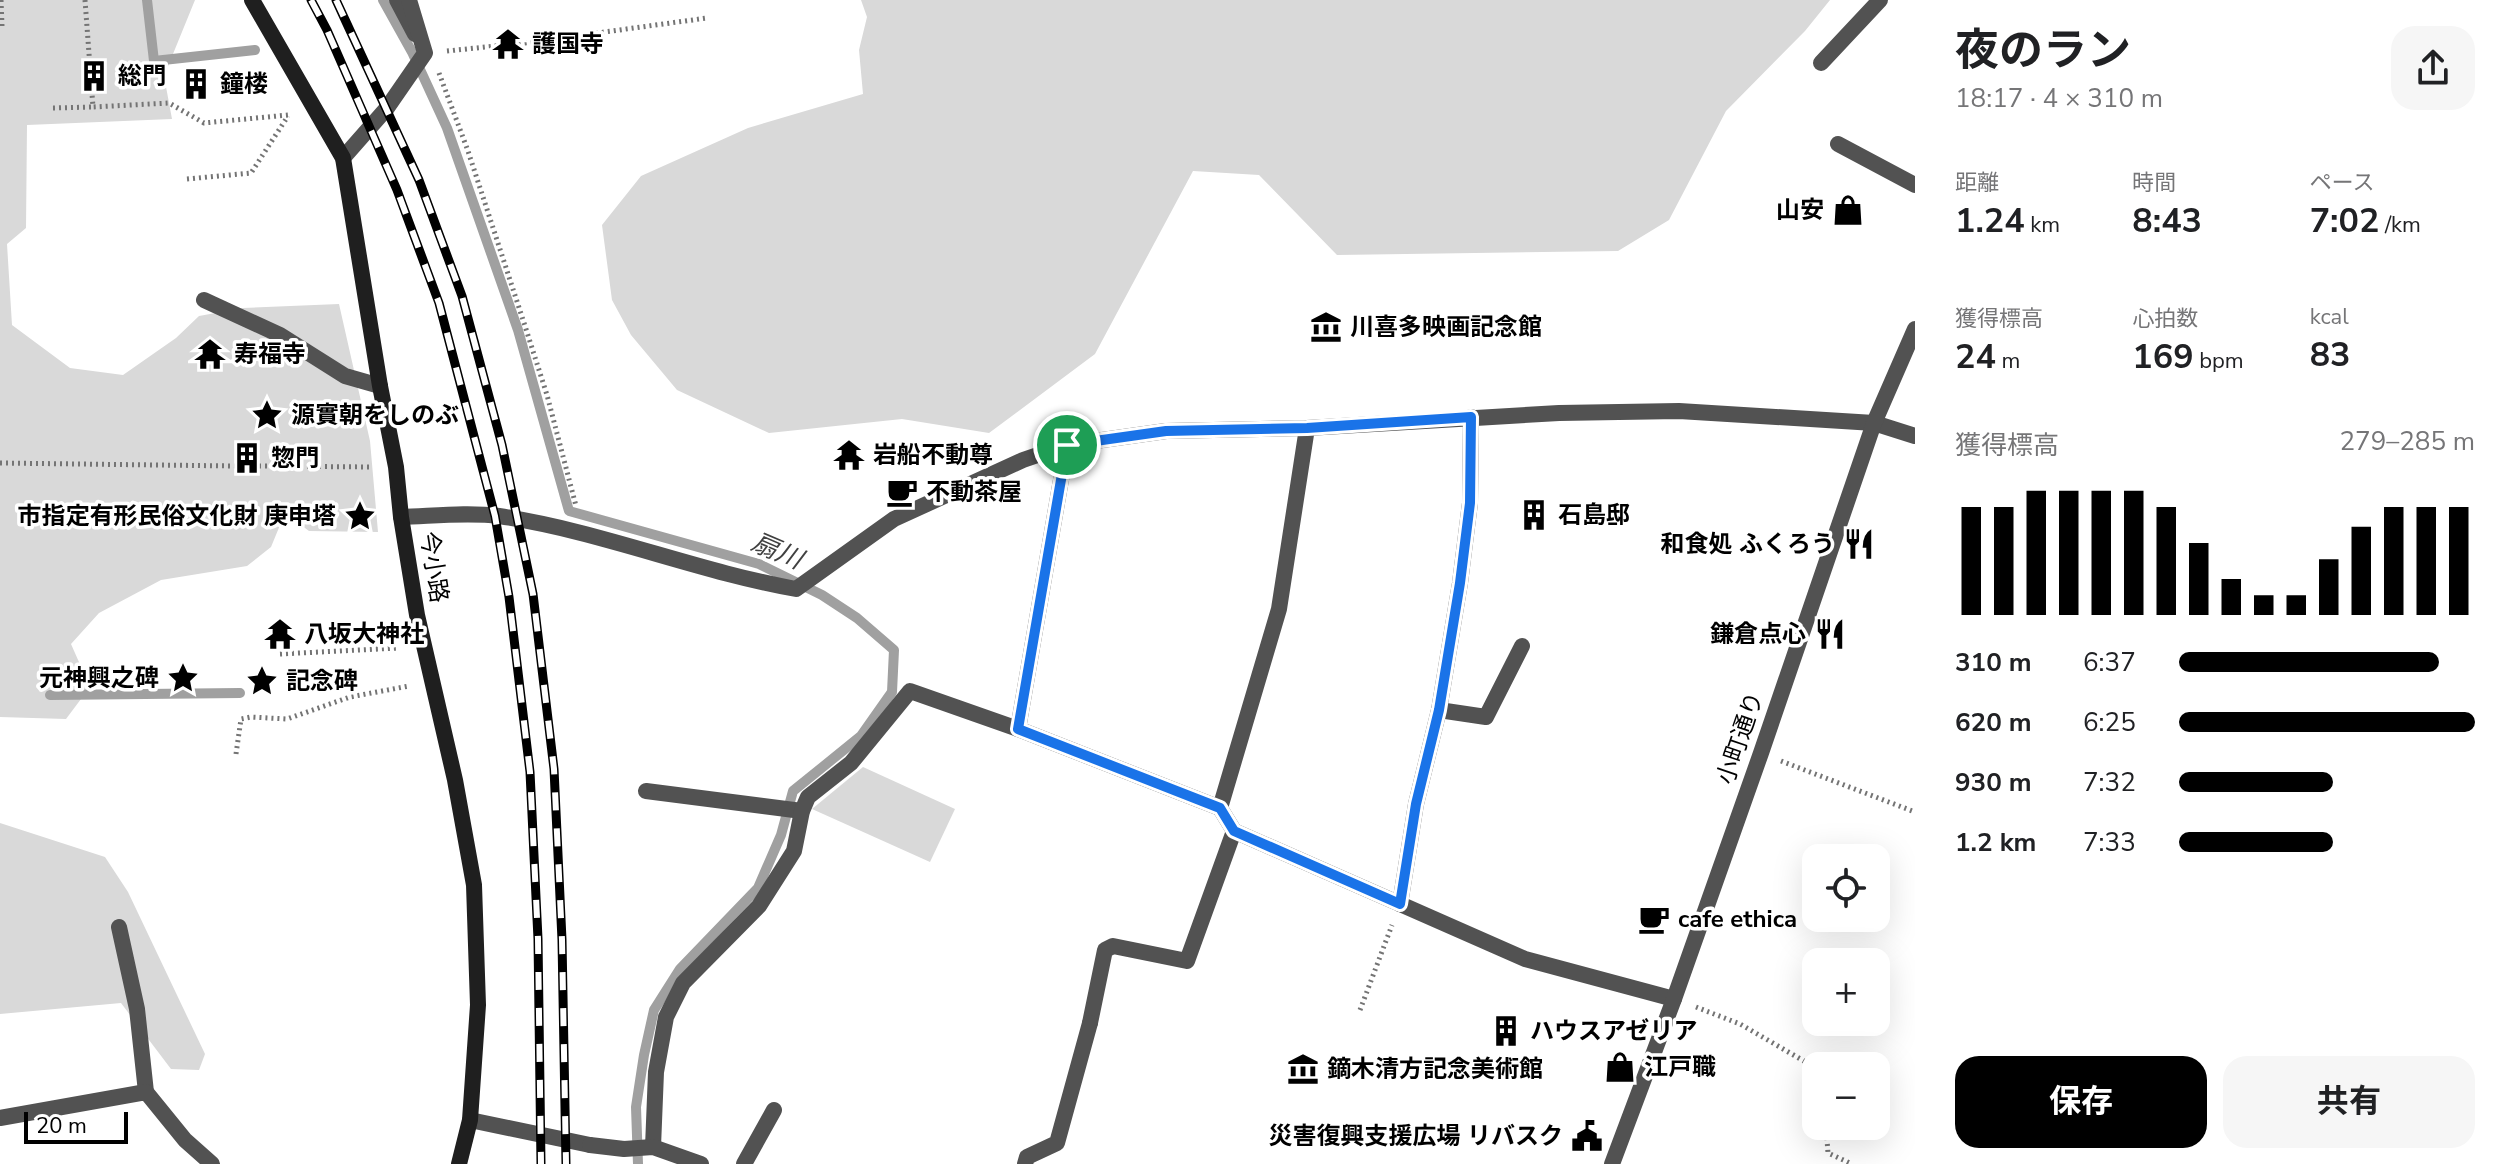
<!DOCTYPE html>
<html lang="ja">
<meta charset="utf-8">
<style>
:root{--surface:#fff;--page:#f6f6f6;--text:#202124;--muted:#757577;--accent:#000}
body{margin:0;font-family:"Nunito Sans","Noto Sans JP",sans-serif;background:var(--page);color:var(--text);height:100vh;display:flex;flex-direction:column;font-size:30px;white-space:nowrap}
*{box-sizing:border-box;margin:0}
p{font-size:26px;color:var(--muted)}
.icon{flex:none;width:44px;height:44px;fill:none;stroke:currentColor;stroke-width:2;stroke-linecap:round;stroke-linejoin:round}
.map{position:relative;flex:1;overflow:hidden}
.drawer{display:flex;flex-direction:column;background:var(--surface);width:600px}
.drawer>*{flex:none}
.tools{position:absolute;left:1802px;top:844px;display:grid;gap:16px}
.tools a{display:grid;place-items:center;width:88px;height:88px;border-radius:16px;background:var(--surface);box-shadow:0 8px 32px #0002;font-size:40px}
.scale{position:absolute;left:24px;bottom:20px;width:104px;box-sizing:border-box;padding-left:8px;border:4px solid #000;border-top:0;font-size:22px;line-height:28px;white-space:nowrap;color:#000;-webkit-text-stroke:6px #fff;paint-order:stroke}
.pin{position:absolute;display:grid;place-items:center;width:68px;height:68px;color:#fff;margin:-34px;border:4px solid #fff;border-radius:50%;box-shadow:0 2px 8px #0007}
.round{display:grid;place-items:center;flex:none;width:84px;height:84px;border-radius:24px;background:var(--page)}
.head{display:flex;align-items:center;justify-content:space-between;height:136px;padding:0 40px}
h1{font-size:44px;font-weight:700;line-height:60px}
.stats{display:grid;grid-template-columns:repeat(3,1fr);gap:12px;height:136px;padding:8px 40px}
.stats div{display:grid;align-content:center}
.stats b{font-size:34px;font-weight:700}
.stats small{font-size:22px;font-weight:400}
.stats p{font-size:22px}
.chart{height:224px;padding:16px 40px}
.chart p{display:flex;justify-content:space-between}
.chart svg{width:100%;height:144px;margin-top:8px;stroke:var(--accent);stroke-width:6}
.button{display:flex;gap:16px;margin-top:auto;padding:16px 40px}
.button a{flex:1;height:92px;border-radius:24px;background:var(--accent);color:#fff;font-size:32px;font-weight:700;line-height:92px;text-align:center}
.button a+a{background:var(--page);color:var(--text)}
ul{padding:0 40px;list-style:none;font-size:26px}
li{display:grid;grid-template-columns:128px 96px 1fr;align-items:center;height:60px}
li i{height:20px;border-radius:10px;background:var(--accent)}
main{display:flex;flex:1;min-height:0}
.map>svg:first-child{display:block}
</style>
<main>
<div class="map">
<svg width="1915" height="1164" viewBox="0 0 1915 1164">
<rect width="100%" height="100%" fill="#fff"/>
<!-- green -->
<g fill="#d9d9d9">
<path d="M0 0H195L164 76 172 119 27 125 26 228 7 244 12 325 70 368 123 375 176 338 199 316 243 308 339 304 370 441 378 532 309 531 285 513 271 547 247 566 161 580 99 613 71 644 90 687 66 719 0 717Z"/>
<path d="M861 0H1830L1805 31 1726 111 1669 220 1618 251 1337 255 1259 175 1193 171 1095 354 989 433 902 419 769 433 677 390 631 335 612 300 602 225 641 176 748 128 863 94 859 50 867 17Z"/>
<path d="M863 767 955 809 930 862 812 809Z"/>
<path d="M0 823 105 857 128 892 205 1054 199 1070 171 1069 121 1003 0 1014Z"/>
</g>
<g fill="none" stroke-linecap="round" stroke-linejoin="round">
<!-- stream -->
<g stroke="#a0a0a0" stroke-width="10">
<path d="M147 0 154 61 255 50"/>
<path d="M383 0 412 52 447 128 518 330 569 511 759 564 822 595 857 618 894 650 892 692 861 736 793 791 781 835 758 888 680 969 654 1010 644 1055 636 1107 638 1164"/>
<path d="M50 695 240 693"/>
</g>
<!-- path -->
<g stroke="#747474" stroke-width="5" stroke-dasharray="2 4" stroke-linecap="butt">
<path d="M1 0 2 26"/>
<path d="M85 0 93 107 169 103 204 123 288 115"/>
<path d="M447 51 524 43 707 18"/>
<path d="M439 73 468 151 525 326 547 395 576 506"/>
<path d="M53 108 93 107"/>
<path d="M187 179 251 173 288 116"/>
<path d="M0 463 235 466"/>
<path d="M259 466 371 467"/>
<path d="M280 654 399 648"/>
<path d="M236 754 241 719 251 717 287 719 350 697 409 686"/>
<path d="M1781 761 1915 812"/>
<path d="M1696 1007 1740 1024 1816 1068"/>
<path d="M1360 1010 1392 925"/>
<path d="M1826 1126 1828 1153 1852 1164"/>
</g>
<!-- lane -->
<g stroke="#525252" stroke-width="16">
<path d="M397 0 415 34"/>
<path d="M1821 63 1880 0"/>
<path d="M1838 144 1915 185"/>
<path d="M204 300 280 335 345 376 380 386"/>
<path d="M1874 423 1915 436"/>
<path d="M1439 710 1486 717 1522 646"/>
<path d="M1018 729 1067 445"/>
<path d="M646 791 802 811"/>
<path d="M1400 904 1416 804 1439 710 1460 583 1470 503 1471 417"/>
<path d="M119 927 137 1009 146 1092"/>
<path d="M1090 1023 1105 950 1113 946 1187 961 1234 831"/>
<path d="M470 1120 590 1145"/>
<path d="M653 1147 656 1072 666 1017 683 983 759 906 794 851 802 811 808 797 851 763 910 691 1018 729 1220 808"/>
</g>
<!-- street -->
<g stroke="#525252" stroke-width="16">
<path d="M343 158 387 108 425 53 409 0"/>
<path d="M1307 428 1279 609 1220 808 1234 831 1525 959 1674 999"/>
<path d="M401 517C433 516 467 512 499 516 600 531 696 571 796 589L894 519 1023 460 1067 445 1166 431 1307 428 1559 413 1679 411 1874 423"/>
<path d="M0 1118 146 1092 185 1140 212 1164"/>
<path d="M590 1145 624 1149 653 1147 701 1164"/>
<path d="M744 1164 774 1110"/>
<path d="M1025 1164 1027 1157 1057 1143 1090 1023"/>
<path d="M1612 1164 1674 999 1761 753 1874 423 1915 329"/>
</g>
<!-- secondary -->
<path stroke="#1f1f1f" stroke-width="16" d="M252 0 343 158 380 386 396 467 401 517 417 615 455 780 474 885 478 1005 470 1120 459 1164"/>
<defs>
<g id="rail">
<path d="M311 0 327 30 397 190 439 303 495 516 509 597 530 772 538 939 541 1164"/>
<path d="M336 0 419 180 462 296 502 445 533 594 554 769 562 940 566 1164"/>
</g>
</defs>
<!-- rail casing -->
<use href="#rail" stroke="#000" stroke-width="9"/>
<!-- rail -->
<use href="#rail" stroke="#fff" stroke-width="6" stroke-dasharray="18" stroke-linecap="butt"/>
</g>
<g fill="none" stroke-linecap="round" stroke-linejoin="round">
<defs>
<path id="route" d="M1471 417 1470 503 1460 583 1439 710 1416 804 1400 904 1234 831 1220 808 1018 729 1067 445 1166 431 1307 428Z"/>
</defs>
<!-- route casing -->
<use href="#route" stroke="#fff" stroke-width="16"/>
<!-- route -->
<use href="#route" stroke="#1a73e8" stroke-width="10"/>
</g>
<!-- icons -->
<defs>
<symbol id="temple-bare" viewBox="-9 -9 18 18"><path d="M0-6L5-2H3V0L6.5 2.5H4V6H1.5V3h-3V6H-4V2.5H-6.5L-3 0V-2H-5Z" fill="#000" stroke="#fff" stroke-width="2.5" paint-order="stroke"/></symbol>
<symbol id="building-bare" viewBox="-9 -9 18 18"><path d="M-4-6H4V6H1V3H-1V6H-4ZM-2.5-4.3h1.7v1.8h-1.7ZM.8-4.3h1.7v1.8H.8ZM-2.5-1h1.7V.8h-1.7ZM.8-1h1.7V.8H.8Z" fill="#000" stroke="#fff" stroke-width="2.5" paint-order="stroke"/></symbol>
<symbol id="shop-bare" viewBox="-9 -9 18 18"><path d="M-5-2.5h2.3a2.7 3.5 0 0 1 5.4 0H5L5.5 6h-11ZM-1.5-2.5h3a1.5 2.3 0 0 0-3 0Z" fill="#000" stroke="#fff" stroke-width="2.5" paint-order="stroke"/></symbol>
<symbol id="museum-bare" viewBox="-9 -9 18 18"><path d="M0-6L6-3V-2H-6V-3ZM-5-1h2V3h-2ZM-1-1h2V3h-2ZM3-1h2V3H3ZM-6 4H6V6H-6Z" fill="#000" stroke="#fff" stroke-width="2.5" paint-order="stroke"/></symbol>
<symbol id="sight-bare" viewBox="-9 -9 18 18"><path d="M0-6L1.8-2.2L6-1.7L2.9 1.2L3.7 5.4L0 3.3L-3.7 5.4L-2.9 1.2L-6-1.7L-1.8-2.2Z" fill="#000" stroke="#fff" stroke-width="2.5" paint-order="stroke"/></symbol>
<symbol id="cafe-bare" viewBox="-9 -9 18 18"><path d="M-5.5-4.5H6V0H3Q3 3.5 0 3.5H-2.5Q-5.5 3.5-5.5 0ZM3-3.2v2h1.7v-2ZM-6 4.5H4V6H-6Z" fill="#000" stroke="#fff" stroke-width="2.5" paint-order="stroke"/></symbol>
<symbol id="restaurant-bare" viewBox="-9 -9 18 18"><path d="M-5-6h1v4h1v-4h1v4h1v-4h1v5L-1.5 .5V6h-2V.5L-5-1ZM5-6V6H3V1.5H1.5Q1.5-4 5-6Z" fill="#000" stroke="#fff" stroke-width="2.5" paint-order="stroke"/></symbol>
<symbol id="civic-bare" viewBox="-9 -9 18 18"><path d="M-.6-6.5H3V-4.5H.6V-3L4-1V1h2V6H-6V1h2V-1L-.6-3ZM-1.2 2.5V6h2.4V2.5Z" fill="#000" stroke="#fff" stroke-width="2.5" paint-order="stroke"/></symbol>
</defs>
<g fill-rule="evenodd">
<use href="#temple-bare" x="486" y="22" width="44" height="44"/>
<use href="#building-bare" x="72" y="54" width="44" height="44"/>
<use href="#building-bare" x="174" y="62" width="44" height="44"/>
<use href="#shop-bare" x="1826" y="188" width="44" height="44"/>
<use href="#museum-bare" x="1304" y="305" width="44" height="44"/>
<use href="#temple-bare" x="188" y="332" width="44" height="44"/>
<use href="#sight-bare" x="245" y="393" width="44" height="44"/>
<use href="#temple-bare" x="827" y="433" width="44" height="44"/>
<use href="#building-bare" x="225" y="436" width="44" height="44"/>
<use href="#cafe-bare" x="880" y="470" width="44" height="44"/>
<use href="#building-bare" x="1512" y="493" width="44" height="44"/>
<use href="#sight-bare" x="338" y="494" width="44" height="44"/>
<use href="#restaurant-bare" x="1837" y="522" width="44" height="44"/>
<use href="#temple-bare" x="258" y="612" width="44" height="44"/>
<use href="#restaurant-bare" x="1808" y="612" width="44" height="44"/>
<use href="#sight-bare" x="161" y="656" width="44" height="44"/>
<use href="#sight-bare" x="240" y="659" width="44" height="44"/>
<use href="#cafe-bare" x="1632" y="897" width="44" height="44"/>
<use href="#building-bare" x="1484" y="1009" width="44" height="44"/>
<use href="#shop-bare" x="1598" y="1045" width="44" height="44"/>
<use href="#museum-bare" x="1281" y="1047" width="44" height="44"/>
<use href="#civic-bare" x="1565" y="1114" width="44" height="44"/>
</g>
<g text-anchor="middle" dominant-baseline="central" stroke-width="7" stroke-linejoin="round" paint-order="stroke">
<!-- poi labels -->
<g font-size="24" font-weight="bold" fill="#000" stroke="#fff" text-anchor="start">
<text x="532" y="44">護国寺</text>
<text x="118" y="76">総門</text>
<text x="220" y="84">鐘楼</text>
<text x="1824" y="210" text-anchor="end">山安</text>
<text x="1350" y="327">川喜多映画記念館</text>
<text x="234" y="354">寿福寺</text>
<text x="291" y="415">源實朝をしのぶ</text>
<text x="873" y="455">岩船不動尊</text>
<text x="271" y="458">惣門</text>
<text x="926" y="492">不動茶屋</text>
<text x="1558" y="515">石島邸</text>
<text x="336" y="516" text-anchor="end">市指定有形民俗文化財 庚申塔</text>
<text x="1835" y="544" text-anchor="end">和食処 ふくろう</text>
<text x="304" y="634">八坂大神社</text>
<text x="1806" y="634" text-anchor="end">鎌倉点心</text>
<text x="159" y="678" text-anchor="end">元神興之碑</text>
<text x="286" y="681">記念碑</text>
<text x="1678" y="919">cafe ethica</text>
<text x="1530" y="1031">ハウスアゼリア</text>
<text x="1644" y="1067">江戸職</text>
<text x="1327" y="1069">鏑木清方記念美術館</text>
<text x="1563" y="1136" text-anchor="end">災害復興支援広場 リバスク</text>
</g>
<!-- street labels -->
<g font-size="24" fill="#000" stroke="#fff">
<text transform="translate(434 567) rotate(81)">今小路</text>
<text transform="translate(1740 738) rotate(-71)">小町通り</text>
</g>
<!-- water labels -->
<g font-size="26" font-style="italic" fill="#414141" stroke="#fff">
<text transform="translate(777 551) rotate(23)">扇川</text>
</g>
</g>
</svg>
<div class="tools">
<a><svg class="icon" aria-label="locate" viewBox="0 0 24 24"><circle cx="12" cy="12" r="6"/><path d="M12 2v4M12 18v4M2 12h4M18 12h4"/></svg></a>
<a>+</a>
<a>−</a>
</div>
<div class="scale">20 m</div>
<div class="pin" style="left:1067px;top:445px;background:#1e9e55"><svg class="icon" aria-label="arrive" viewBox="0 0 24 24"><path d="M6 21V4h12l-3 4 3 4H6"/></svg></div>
</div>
<section class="drawer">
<div class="head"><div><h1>夜のラン</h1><p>18:17 · 4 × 310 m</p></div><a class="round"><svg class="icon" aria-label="share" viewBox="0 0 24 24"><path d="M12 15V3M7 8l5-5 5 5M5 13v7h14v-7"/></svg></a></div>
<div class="stats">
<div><p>距離</p><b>1.24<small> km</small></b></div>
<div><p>時間</p><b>8:43</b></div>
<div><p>ペース</p><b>7:02<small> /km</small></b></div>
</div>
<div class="stats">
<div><p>獲得標高</p><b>24<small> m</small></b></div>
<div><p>心拍数</p><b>169<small> bpm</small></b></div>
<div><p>kcal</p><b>83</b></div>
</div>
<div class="chart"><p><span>獲得標高</span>279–285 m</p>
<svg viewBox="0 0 160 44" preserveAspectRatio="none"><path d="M5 44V11M15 44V11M25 44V6M35 44V6M45 44V6M55 44V6M65 44V11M75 44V22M85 44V33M95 44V38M105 44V38M115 44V27M125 44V17M135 44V11M145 44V11M155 44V11"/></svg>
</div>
<ul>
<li><b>310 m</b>6:37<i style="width:88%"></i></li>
<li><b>620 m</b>6:25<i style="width:100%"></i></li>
<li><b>930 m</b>7:32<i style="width:52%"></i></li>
<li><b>1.2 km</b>7:33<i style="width:52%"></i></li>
</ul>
<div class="button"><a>保存</a><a>共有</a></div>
</section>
</main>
